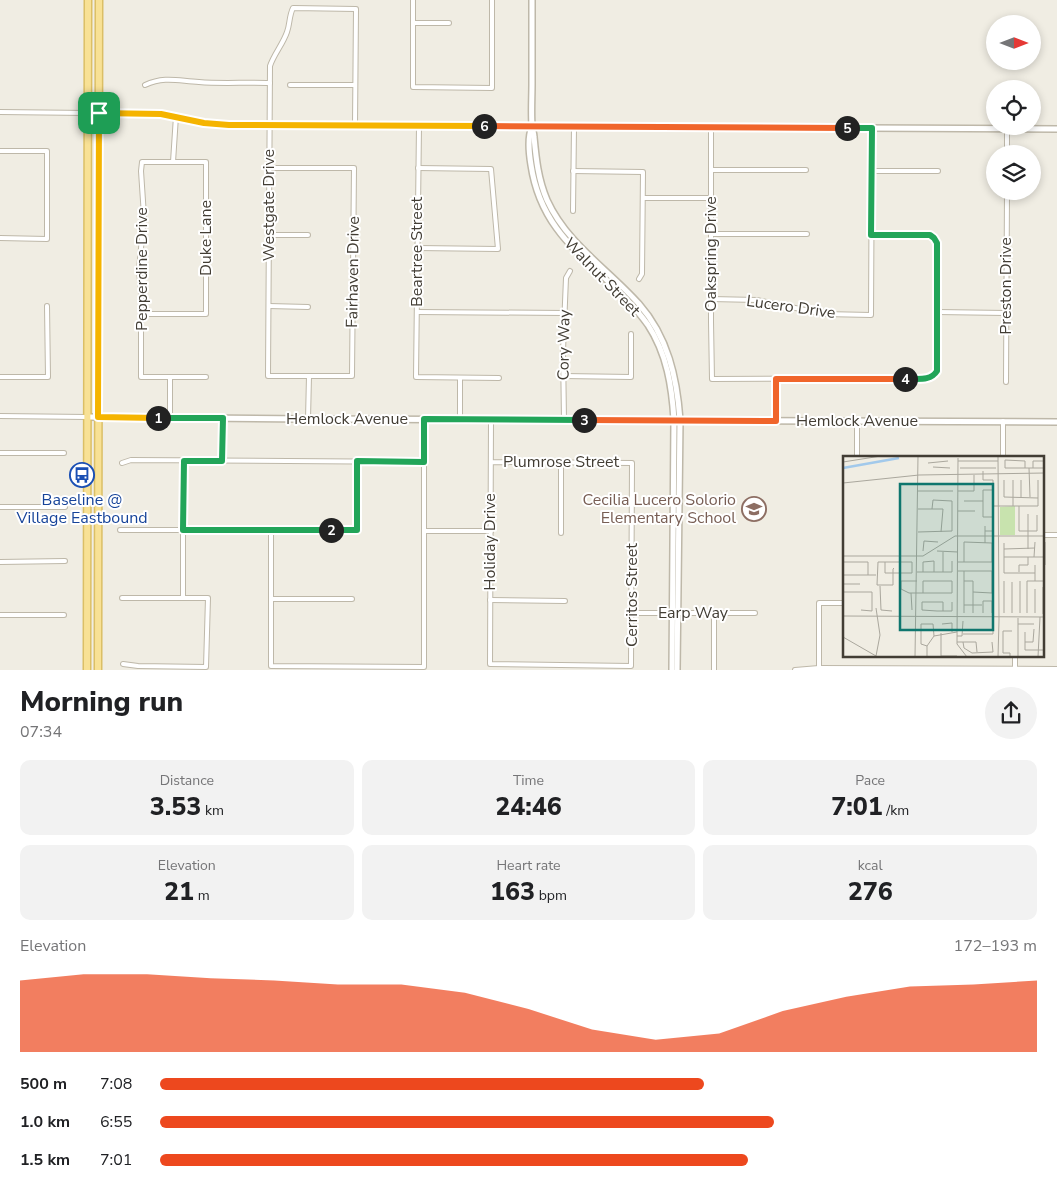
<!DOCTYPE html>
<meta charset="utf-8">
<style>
:root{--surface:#fff;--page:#f2f2f2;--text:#202124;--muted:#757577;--accent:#ed481e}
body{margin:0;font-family:"Nunito Sans",sans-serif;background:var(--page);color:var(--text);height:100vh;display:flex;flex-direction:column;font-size:19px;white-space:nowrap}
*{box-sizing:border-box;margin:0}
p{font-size:16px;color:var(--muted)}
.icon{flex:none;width:28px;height:28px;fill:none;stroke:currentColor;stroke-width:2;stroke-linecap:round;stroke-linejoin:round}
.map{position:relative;height:670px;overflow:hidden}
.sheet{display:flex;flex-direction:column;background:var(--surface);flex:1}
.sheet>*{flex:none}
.needle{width:32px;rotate:90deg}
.fabs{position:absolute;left:986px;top:15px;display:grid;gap:10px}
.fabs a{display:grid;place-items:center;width:55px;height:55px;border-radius:50%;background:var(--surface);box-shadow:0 2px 8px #0003;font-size:25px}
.pin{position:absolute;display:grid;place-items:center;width:42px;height:42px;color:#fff;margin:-21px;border-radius:10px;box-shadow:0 2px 8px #0006}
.km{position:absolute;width:25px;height:25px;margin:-12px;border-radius:50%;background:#222;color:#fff;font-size:14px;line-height:25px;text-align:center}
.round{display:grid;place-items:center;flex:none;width:52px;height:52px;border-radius:26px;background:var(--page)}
.overview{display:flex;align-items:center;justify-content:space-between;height:85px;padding:0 20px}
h1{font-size:28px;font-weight:800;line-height:38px}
.figures{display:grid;grid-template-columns:repeat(3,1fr);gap:8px;height:85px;padding:5px 20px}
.figures div{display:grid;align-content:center;border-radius:10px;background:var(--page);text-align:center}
.figures b{font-size:25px;font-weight:800}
.figures small{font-size:14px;font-weight:400}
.figures p{font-size:14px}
.chart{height:140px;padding:10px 20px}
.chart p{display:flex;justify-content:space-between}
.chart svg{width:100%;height:90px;margin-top:5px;fill:var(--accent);opacity:.7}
ul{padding:0 20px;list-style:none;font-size:16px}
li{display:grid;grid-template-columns:80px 60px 1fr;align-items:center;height:38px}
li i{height:12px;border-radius:6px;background:var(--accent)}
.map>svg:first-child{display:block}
</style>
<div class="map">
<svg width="1057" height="670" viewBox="0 0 1057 670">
<rect width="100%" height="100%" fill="#f0ede3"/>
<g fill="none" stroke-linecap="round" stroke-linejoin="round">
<defs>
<g id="minor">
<path d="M413 0V87L492 88V0"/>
<path d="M413 23H449"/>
<path d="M145 85C165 76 178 81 199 82 222 84 246 82 270 83"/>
<path d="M290 85H355"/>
<path d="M0 112 88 113"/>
<path d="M419 126 416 377 499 378"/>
<path d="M711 129V322L712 379 929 378 934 376 937 371 936 240 930 235H871"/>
<path d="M0 151H47V239L0 238"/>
<path d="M1007 154V129"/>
<path d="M173 162 176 116"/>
<path d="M269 168H354L352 376H268L270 66C274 54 283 44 287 32 290 24 289 16 293 8L356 9 355 125"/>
<path d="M711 170H806"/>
<path d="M573 171 643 172 642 274 639 279"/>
<path d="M871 171H938"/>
<path d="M643 198H711"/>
<path d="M573 211 574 127"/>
<path d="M711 234H807"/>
<path d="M269 235H308"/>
<path d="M417 248 498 249 491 169 418 168"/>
<path d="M711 299 757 300 824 314 871 315 872 128"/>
<path d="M269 306 308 307"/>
<path d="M417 312 565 313"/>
<path d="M937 312 1006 313"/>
<path d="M141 314H206V162H142L141 171 144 216 139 270 141 292V377H206"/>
<path d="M564 376 631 377V334"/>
<path d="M0 377H48L47 306"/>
<path d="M1006 382 1007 191"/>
<path d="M0 416 87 417"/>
<path d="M170 418V377"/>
<path d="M308 419 309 376"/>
<path d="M460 419V378"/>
<path d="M564 420 563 351 566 278 570 271"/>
<path d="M776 421V379"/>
<path d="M857 421V457"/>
<path d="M0 453H64"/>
<path d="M1003 457V421"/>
<path d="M222 461 223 418"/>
<path d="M491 462 632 463 631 666 490 664C490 583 491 501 491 420"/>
<path d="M122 463 131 460 424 462"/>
<path d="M0 507H65"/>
<path d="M120 530H357V461"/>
<path d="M271 530V666L424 667V419"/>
<path d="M424 531H491"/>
<path d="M561 533V462"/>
<path d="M1043 535H1057"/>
<path d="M0 562 65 561"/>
<path d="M122 598H208L206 667 138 666 123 664"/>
<path d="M183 598V461"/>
<path d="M271 599H352"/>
<path d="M490 600 565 601"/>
<path d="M632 613H755"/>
<path d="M714 614V670"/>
<path d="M0 615H64"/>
<path d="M1015 656V669"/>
<path d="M819 668V603H844"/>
<path d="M795 670 819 668 1057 669"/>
</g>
<g id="tertiary">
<path d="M532 0C532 28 532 56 532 84 532 97 531 112 532 125 532 129 534 133 534 137 536 158 538 179 547 200 567 244 608 269 639 304 668 337 677 378 680 420L677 670"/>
<path d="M88 113 161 114 204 123 229 125 1057 129"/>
<path d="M532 127C527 138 529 153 531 165 543 246 607 267 648 325 667 354 672 387 674 420L672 670"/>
<path d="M87 417 308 419 1057 422"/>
</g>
<g id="primary">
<path d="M87 670 88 0"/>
<path d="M98 670 99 0"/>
</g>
</defs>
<!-- minor casing -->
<use href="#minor" stroke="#beb8a9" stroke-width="6"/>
<!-- tertiary casing -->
<use href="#tertiary" stroke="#beb8a9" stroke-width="8"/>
<!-- primary casing -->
<use href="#primary" stroke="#dbbf66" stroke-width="9"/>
<!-- minor -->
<use href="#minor" stroke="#fff" stroke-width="4"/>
<!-- tertiary -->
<use href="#tertiary" stroke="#fff" stroke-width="5"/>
<!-- primary -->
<use href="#primary" stroke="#f8e195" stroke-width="6"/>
</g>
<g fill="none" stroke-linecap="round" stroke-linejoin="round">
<defs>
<path id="split-1" d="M99 113 98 417 158 418"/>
<path id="split-2" d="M158 418H223L222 461H184L183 530H331"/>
<path id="split-3" d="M331 530H357V461L424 462V419L584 420"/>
<path id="split-4" d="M584 420 776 421V379H905"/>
<path id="split-5" d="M847 128H872L871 235H930L934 238 937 243V371C930 382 916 378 905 379"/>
<path id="split-6" d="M484 126 847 128"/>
<path id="split-7" d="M99 113 161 114 204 123 229 125 484 126"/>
</defs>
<!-- split-1 casing -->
<use href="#split-1" stroke="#fff" stroke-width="10"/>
<!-- split-2 casing -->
<use href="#split-2" stroke="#fff" stroke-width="10"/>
<!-- split-3 casing -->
<use href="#split-3" stroke="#fff" stroke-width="10"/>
<!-- split-4 casing -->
<use href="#split-4" stroke="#fff" stroke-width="10"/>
<!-- split-5 casing -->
<use href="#split-5" stroke="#fff" stroke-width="10"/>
<!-- split-6 casing -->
<use href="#split-6" stroke="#fff" stroke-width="10"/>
<!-- split-7 casing -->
<use href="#split-7" stroke="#fff" stroke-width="10"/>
<!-- split-1 -->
<use href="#split-1" stroke="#f5b400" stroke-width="6"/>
<!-- split-2 -->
<use href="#split-2" stroke="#22a559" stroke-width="6"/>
<!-- split-3 -->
<use href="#split-3" stroke="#22a559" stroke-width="6"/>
<!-- split-4 -->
<use href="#split-4" stroke="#f0652b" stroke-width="6"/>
<!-- split-5 -->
<use href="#split-5" stroke="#22a559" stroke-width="6"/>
<!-- split-6 -->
<use href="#split-6" stroke="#f0652b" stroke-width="6"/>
<!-- split-7 -->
<use href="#split-7" stroke="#f5b400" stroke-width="6"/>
</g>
<!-- icons -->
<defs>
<symbol id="bus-ring" viewBox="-11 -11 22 22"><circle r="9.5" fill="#fff" stroke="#1a4fb4" stroke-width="1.5"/><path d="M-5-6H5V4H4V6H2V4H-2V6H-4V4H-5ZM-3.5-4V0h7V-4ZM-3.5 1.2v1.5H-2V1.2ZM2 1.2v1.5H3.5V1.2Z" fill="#1a4fb4"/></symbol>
<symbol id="school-ring" viewBox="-11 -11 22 22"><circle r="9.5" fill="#fff" stroke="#8d6e63" stroke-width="1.5"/><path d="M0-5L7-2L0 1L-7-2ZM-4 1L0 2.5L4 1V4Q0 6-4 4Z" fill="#8d6e63"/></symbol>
</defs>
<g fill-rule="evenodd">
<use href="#bus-ring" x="68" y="461" width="28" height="28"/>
<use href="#school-ring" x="740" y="495" width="28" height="28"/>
</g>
<g text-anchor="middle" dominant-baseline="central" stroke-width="4" stroke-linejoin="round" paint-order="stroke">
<!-- street labels -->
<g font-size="16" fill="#423d34" stroke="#fff">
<text transform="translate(269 205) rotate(-90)">Westgate Drive</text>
<text transform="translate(206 238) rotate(-90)">Duke Lane</text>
<text transform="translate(417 252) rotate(-90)">Beartree Street</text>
<text transform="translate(711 254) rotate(-90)">Oakspring Drive</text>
<text transform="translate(142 269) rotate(-90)">Pepperdine Drive</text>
<text transform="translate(353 272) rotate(-89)">Fairhaven Drive</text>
<text transform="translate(602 277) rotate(46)">Walnut Street</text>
<text transform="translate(1006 286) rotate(-90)">Preston Drive</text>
<text transform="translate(791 307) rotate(8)">Lucero Drive</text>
<text transform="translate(564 345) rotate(-89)">Cory Way</text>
<text x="347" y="419">Hemlock Avenue</text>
<text x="857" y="421">Hemlock Avenue</text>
<text x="561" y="462">Plumrose Street</text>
<text transform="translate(490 542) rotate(-90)">Holiday Drive</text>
<text transform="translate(632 595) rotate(-90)">Cerritos Street</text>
<text x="693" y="613">Earp Way</text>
</g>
<!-- transit labels -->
<g font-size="16" fill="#164399" stroke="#fff">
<text x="82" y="500">Baseline @<tspan x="82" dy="18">Village Eastbound</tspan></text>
</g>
<!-- education labels -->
<g font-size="16" fill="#785e54" stroke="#fff" text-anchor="end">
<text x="736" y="500">Cecilia Lucero Solorio<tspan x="736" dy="18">Elementary School</tspan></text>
</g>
</g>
<!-- overview -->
<g transform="translate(843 456)">
<rect width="201" height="201" fill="#f0ede3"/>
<path d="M172 50V79H157V51Z" fill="#c8e3ae"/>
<path fill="none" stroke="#a2c9eb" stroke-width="2.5" d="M0 12 56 2"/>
<path fill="none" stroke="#aaa79d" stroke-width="1" d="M155 0 156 164M115 2 114 188 124 201M115 5H155M0 6 38 0M85 7 105 5M90 11 107 12M117 12H153M182 12V5L162 4V12H202M186 12 187 41M190 12V5H202M140 15V24H150V75H142M161 24V41L195 42M178 24V41M0 27 76 19 202 17M75 35H110M115 35H131V19M121 45H140M149 50H195V24M170 50V24M176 50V75H194V59M75 53H100L98 76M115 55H132M149 61H140V34H150M75 76 109 75V45L90 44 89 53M202 86V109M142 87V70M161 87V117H192M161 93 192 92M185 93V58M80 95 81 85 95 86M94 95 115 96M0 100H80L112 80H202M161 101H202M191 101 192 86M0 106H25V119M42 106V117H69V106H35L34 129H50V113L51 112M115 106H149V87L121 86V106M115 115H149V137L130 136M121 115V157M74 116H109V105M80 116V106L91 105V116M100 116V96M176 116V109H185V101M0 119H33M74 125H58V133L66 137H109V125H80V137M121 125H130V157M161 125V157M192 125V109M0 128H17M37 130 38 154 49 155M200 131V158M0 136H29V155L18 154M68 137 69 154M121 149H139M33 152 37 179 33 200M100 155V146H79V154L94 155H109V146M140 157V145H149V157M169 157V126M177 157V125M184 157V125H202M192 157V133M0 160 202 161M99 168 109 167V176M175 168H191M182 176V194H202M98 177V201M120 178H150V166M114 180H119L120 165M0 181 33 200M114 186H133L134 196M120 186 121 192 129 197 150 196 149 186M182 186H190L191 173M84 190 78 188V168H90L91 180M98 200H114M72 201 75 0M84 201V190L91 180 114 176M155 201 156 164M167 201V197H160V175H169M175 201V162M195 201 197 161"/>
<path fill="#0f766e" fill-opacity="0.15" stroke="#0f766e" stroke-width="2.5" d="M57 28H150V174H57Z"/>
<rect width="201" height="201" fill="none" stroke="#423d34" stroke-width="2.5"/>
</g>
</svg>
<div class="fabs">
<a><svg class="needle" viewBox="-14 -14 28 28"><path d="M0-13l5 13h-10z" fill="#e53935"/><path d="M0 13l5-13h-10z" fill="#757577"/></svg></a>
<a><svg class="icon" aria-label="locate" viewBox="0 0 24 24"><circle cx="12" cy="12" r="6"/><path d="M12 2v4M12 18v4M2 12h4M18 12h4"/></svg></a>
<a><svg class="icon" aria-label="layers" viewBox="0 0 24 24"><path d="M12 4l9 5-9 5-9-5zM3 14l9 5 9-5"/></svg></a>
</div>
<div class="pin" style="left:99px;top:113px;background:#1e9e55"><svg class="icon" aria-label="arrive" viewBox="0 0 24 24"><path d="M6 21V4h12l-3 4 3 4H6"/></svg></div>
<b class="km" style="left:158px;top:418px">1</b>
<b class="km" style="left:331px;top:530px">2</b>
<b class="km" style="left:584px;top:420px">3</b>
<b class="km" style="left:905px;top:379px">4</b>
<b class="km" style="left:847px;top:128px">5</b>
<b class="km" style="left:484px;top:126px">6</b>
</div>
<section class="sheet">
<div class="overview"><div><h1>Morning run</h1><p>07:34</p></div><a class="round"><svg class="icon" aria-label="share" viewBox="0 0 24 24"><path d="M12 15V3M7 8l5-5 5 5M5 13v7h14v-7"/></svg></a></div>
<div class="figures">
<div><p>Distance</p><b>3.53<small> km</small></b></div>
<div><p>Time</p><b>24:46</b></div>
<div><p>Pace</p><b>7:01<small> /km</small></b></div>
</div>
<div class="figures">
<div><p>Elevation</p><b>21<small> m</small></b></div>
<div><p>Heart rate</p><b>163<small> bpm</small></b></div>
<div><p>kcal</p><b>276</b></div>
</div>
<div class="chart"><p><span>Elevation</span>172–193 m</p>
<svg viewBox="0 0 160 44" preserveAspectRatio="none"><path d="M0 44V9L10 6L20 6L30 8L40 9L50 11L60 11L70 15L80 23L90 33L100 38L110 35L120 24L130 17L140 12L150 11L160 9V44z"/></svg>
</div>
<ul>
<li><b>500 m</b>7:08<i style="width:62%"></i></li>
<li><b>1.0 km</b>6:55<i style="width:70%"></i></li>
<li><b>1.5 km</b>7:01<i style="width:67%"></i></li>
</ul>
</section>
